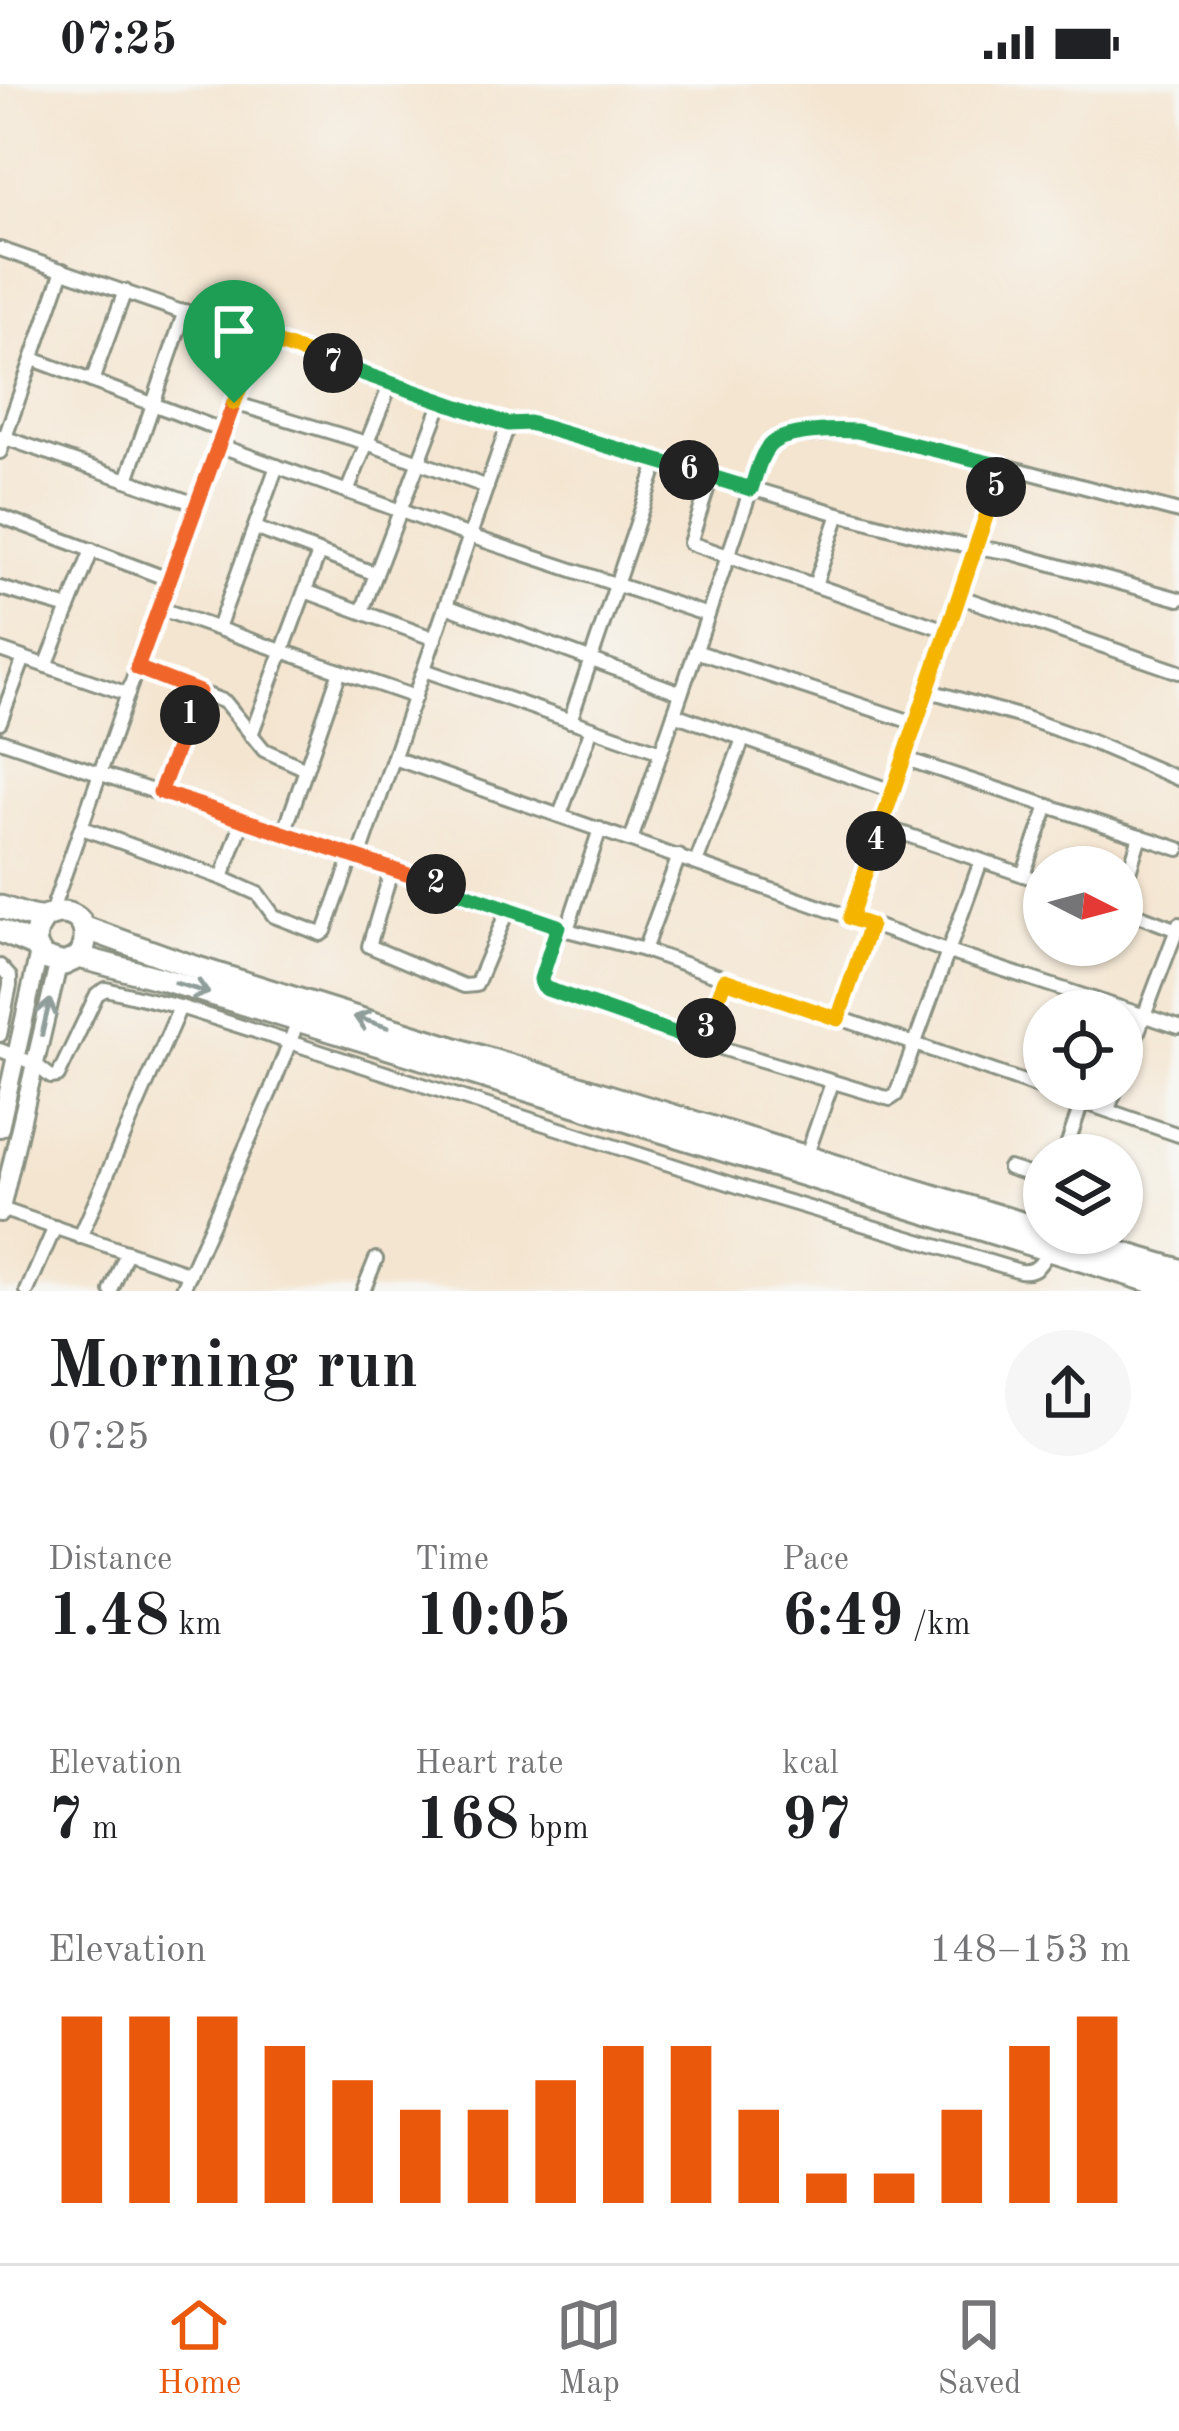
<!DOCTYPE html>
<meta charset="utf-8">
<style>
:root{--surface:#fff;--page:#f6f6f6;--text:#202124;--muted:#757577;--line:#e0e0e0;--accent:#ea580c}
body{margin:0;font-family:"Old Standard TT",serif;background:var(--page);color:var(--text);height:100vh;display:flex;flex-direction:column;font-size:45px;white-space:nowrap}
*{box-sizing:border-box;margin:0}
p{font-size:39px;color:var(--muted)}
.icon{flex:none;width:66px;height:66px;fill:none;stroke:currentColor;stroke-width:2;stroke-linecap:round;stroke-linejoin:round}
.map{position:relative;height:1207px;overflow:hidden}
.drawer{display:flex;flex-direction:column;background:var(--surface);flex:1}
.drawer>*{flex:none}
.needle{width:78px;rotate:96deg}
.controls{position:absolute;left:1023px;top:762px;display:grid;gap:24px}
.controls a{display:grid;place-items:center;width:120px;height:120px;border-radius:50%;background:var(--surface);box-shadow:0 3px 9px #0004;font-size:60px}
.pin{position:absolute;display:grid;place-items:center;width:102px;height:102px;color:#fff;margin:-123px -51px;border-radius:50% 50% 50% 0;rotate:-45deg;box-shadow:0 0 12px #0007}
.pin .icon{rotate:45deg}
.km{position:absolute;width:60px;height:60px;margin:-30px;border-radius:50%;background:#222;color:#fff;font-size:33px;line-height:60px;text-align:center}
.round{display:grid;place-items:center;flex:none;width:126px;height:126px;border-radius:63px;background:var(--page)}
.summary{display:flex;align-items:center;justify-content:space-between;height:204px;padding:0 48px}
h1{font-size:66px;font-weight:700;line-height:90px}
.figures{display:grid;grid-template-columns:repeat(3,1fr);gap:18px;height:204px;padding:12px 48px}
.figures div{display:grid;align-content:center}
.figures b{font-size:60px;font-weight:700}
.figures small{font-size:33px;font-weight:400}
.figures p{font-size:33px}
.chart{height:336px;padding:24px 48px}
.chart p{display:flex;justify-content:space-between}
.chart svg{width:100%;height:216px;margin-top:12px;stroke:var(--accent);stroke-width:6}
.status{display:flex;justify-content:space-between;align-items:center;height:84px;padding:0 60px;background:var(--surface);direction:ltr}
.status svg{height:33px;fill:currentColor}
.tab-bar{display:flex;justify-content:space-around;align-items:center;height:168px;border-top:3px solid var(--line);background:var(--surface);font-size:33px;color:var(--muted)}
.tab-bar a{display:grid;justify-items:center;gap:6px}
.tab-bar .active{color:var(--accent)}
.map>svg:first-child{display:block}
</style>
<div class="status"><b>07:25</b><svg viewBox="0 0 49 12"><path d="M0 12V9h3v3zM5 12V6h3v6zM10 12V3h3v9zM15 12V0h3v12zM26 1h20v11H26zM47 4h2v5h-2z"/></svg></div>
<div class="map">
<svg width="1179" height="1207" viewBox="0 0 1179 1207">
<rect width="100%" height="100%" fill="#f6f6f2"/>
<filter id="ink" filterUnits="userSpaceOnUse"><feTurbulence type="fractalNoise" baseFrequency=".00833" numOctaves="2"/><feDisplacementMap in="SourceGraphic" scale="24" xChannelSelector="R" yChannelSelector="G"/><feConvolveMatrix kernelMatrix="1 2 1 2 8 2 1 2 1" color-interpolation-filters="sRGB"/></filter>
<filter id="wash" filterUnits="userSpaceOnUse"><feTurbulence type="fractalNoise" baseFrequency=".004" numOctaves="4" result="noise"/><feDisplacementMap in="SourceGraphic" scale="48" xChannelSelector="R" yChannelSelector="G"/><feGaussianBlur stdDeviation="2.7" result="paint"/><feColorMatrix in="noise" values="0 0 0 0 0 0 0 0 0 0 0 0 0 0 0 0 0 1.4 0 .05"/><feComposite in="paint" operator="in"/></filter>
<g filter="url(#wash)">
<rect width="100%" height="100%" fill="#f4e5d0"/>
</g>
<g filter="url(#ink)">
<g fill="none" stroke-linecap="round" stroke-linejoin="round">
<defs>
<g id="street">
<path d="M0 165 508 341"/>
<path d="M33 275 224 347"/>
<path d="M92 297 125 207"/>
<path d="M234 319 367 359 487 403"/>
<path d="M0 352 196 420"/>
<path d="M218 361 470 452 708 531"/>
<path d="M0 368 63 186"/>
<path d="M711 393 690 459 946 546"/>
<path d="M127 396 185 227"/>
<path d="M347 408 391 299"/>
<path d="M0 432 168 495"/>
<path d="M255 444 376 490 442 317"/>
<path d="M815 501 839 430"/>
<path d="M0 504 69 524"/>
<path d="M305 507 435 555"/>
<path d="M958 512 1179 588"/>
<path d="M446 522 681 609"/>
<path d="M158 524 415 613"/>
<path d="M362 527 376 490"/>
<path d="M218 544 277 382"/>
<path d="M0 566 128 610"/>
<path d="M695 567 915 639"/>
<path d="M46 582 92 466"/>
<path d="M138 584 225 618 264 666 306 685"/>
<path d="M424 586 661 668"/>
<path d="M926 606 1022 633 1092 658 1179 695"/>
<path d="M674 630 892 707"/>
<path d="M570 637 658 377"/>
<path d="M0 638 24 574"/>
<path d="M251 651 319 469"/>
<path d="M0 656 567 846 644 866 1044 1005"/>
<path d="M394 674 949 868 1179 943"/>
<path d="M903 674 1179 765"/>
<path d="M160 708 199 608"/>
<path d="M560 731 592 644"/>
<path d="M881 742 1044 798"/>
<path d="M82 744 222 794 258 810 274 832 321 850 325 847 352 772"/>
<path d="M284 749 340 587"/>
<path d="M631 756 751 405 767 364 775 357 789 352 857 347 960 370 1179 428"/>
<path d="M359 774 508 341 529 339 542 342 839 430 941 457 1012 469 1179 515"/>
<path d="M696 779 743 655"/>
<path d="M392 785 369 862 464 902 476 901 508 825"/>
<path d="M1023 791 1048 722"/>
<path d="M222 794 243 736"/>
<path d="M1122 810 1140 752"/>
<path d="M1122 825 1177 846"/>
<path d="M51 829 168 495 260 253"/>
<path d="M850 834 946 546 978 462 1002 381"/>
<path d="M558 842 541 895 542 901 547 905 688 954 890 1015 896 1011 981 777"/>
<path d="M567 846 600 745"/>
<path d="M644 866 679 772"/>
<path d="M0 882 10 893V901L0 951"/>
<path d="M838 935 870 841"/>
<path d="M700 958 725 896"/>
<path d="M0 966 35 980 51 993 58 992 97 910 106 905 180 923 772 1113 1020 1187C1036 1189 1041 1180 1048 1167"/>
<path d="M1122 990 1179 840"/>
<path d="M1045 1005 1179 1051"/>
<path d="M1108 1025 1116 1005"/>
<path d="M1064 1071 1082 1018"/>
<path d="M806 1073 832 999"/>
<path d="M1009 1084 1044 1095"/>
<path d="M1 1125 190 1190"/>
<path d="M80 1153 180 923"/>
<path d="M27 1207 55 1143"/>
<path d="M111 1207 127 1168"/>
<path d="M182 1207 271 1006 298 937"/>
<path d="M363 1207 376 1175"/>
</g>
<g id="secondary">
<path d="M0 1044 39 868"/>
<path d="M0 1129 58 881"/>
</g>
<g id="highway">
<path d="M0 823C12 826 28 834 40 834 47 834 53 829 60 829 86 828 91 856 79 873L64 880 44 874C32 861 33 848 44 835"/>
<path d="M85 844 191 882 472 970 1044 1146"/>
<path d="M0 847 36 862"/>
<path d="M79 873 162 895 524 1005 1179 1206"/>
<path d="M1054 1149 1179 1186"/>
</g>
</defs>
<!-- street casing -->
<use href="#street" stroke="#8a9182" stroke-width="18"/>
<!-- secondary casing -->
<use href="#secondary" stroke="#8a9182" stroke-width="22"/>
<!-- highway casing -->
<use href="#highway" stroke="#8a9182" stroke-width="27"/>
<!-- street -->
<use href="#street" stroke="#fff" stroke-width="12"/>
<!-- secondary -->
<use href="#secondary" stroke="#fff" stroke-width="16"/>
<!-- highway -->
<use href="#highway" stroke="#fff" stroke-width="21"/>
</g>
<!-- one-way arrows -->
<defs><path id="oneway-shaft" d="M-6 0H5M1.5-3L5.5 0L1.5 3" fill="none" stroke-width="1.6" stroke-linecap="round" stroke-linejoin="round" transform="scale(3)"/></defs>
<g stroke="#8f9e9a">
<use href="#oneway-shaft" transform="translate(192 904) rotate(17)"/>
<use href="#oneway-shaft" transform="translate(46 933) rotate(-77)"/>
<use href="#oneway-shaft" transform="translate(371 938) rotate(-162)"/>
</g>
</g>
<g fill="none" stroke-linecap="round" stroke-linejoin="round" filter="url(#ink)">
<defs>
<path id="split-1" d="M190 631 199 608 137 584 234 319"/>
<path id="split-2" d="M190 631 160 708 436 800"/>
<path id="split-3" d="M436 800 558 842 541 895 542 901 547 905 700 958 706 944"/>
<path id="split-4" d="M706 944 725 896 838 935 870 841 850 834 876 757"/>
<path id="split-5" d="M876 757 996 403"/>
<path id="split-6" d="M689 386 751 405C756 391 760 370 771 360 787 346 836 346 857 347L1002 382 996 403"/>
<path id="split-7" d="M333 279 508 340 529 339 689 386"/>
<path id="split-8" d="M234 319 260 253 333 279"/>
</defs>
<!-- split-1 casing -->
<use href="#split-1" stroke="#fff" stroke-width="24"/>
<!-- split-2 casing -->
<use href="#split-2" stroke="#fff" stroke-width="24"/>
<!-- split-3 casing -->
<use href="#split-3" stroke="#fff" stroke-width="24"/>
<!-- split-4 casing -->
<use href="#split-4" stroke="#fff" stroke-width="24"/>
<!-- split-5 casing -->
<use href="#split-5" stroke="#fff" stroke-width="24"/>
<!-- split-6 casing -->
<use href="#split-6" stroke="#fff" stroke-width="24"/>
<!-- split-7 casing -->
<use href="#split-7" stroke="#fff" stroke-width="24"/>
<!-- split-8 casing -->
<use href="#split-8" stroke="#fff" stroke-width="24"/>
<!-- split-1 -->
<use href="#split-1" stroke="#f0652b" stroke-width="15"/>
<!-- split-2 -->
<use href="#split-2" stroke="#f0652b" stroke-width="15"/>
<!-- split-3 -->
<use href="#split-3" stroke="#22a559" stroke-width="15"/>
<!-- split-4 -->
<use href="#split-4" stroke="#f5b400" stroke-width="15"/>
<!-- split-5 -->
<use href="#split-5" stroke="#f5b400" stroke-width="15"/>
<!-- split-6 -->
<use href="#split-6" stroke="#22a559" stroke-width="15"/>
<!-- split-7 -->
<use href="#split-7" stroke="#22a559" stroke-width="15"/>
<!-- split-8 -->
<use href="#split-8" stroke="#f5b400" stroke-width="15"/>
</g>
</svg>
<div class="controls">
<a><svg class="needle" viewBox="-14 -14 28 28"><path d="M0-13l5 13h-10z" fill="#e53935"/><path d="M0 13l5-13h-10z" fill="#757577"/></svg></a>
<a><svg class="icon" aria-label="locate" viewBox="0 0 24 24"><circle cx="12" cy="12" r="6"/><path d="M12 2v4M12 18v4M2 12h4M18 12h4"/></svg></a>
<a><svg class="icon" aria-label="layers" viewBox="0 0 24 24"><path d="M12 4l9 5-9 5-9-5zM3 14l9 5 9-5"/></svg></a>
</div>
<div class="pin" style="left:234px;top:319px;background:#1e9e55"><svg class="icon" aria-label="arrive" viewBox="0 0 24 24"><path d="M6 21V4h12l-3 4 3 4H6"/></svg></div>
<b class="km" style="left:190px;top:631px">1</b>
<b class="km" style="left:436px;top:800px">2</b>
<b class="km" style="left:706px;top:944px">3</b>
<b class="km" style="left:876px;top:757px">4</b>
<b class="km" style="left:996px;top:403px">5</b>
<b class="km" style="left:689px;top:386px">6</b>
<b class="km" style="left:333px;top:279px">7</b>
</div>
<section class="drawer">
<div class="summary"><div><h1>Morning run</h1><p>07:25</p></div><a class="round"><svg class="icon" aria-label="share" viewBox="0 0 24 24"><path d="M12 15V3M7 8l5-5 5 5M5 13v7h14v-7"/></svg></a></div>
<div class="figures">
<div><p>Distance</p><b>1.48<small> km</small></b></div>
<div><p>Time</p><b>10:05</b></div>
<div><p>Pace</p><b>6:49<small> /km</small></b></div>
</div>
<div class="figures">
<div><p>Elevation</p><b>7<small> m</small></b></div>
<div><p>Heart rate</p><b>168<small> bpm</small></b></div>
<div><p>kcal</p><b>97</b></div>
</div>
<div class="chart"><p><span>Elevation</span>148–153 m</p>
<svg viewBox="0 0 160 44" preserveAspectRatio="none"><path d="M5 44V6M15 44V6M25 44V6M35 44V12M45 44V19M55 44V25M65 44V25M75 44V19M85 44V12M95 44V12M105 44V25M115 44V38M125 44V38M135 44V25M145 44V12M155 44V6"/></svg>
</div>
</section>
<nav class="tab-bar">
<a class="active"><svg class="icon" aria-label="home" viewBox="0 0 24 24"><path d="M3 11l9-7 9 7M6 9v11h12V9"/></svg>Home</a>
<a><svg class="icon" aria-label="map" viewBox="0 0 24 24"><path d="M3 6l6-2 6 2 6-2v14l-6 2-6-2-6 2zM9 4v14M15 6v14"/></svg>Map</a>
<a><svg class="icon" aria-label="saved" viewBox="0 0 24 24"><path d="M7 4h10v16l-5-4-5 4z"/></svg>Saved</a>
</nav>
